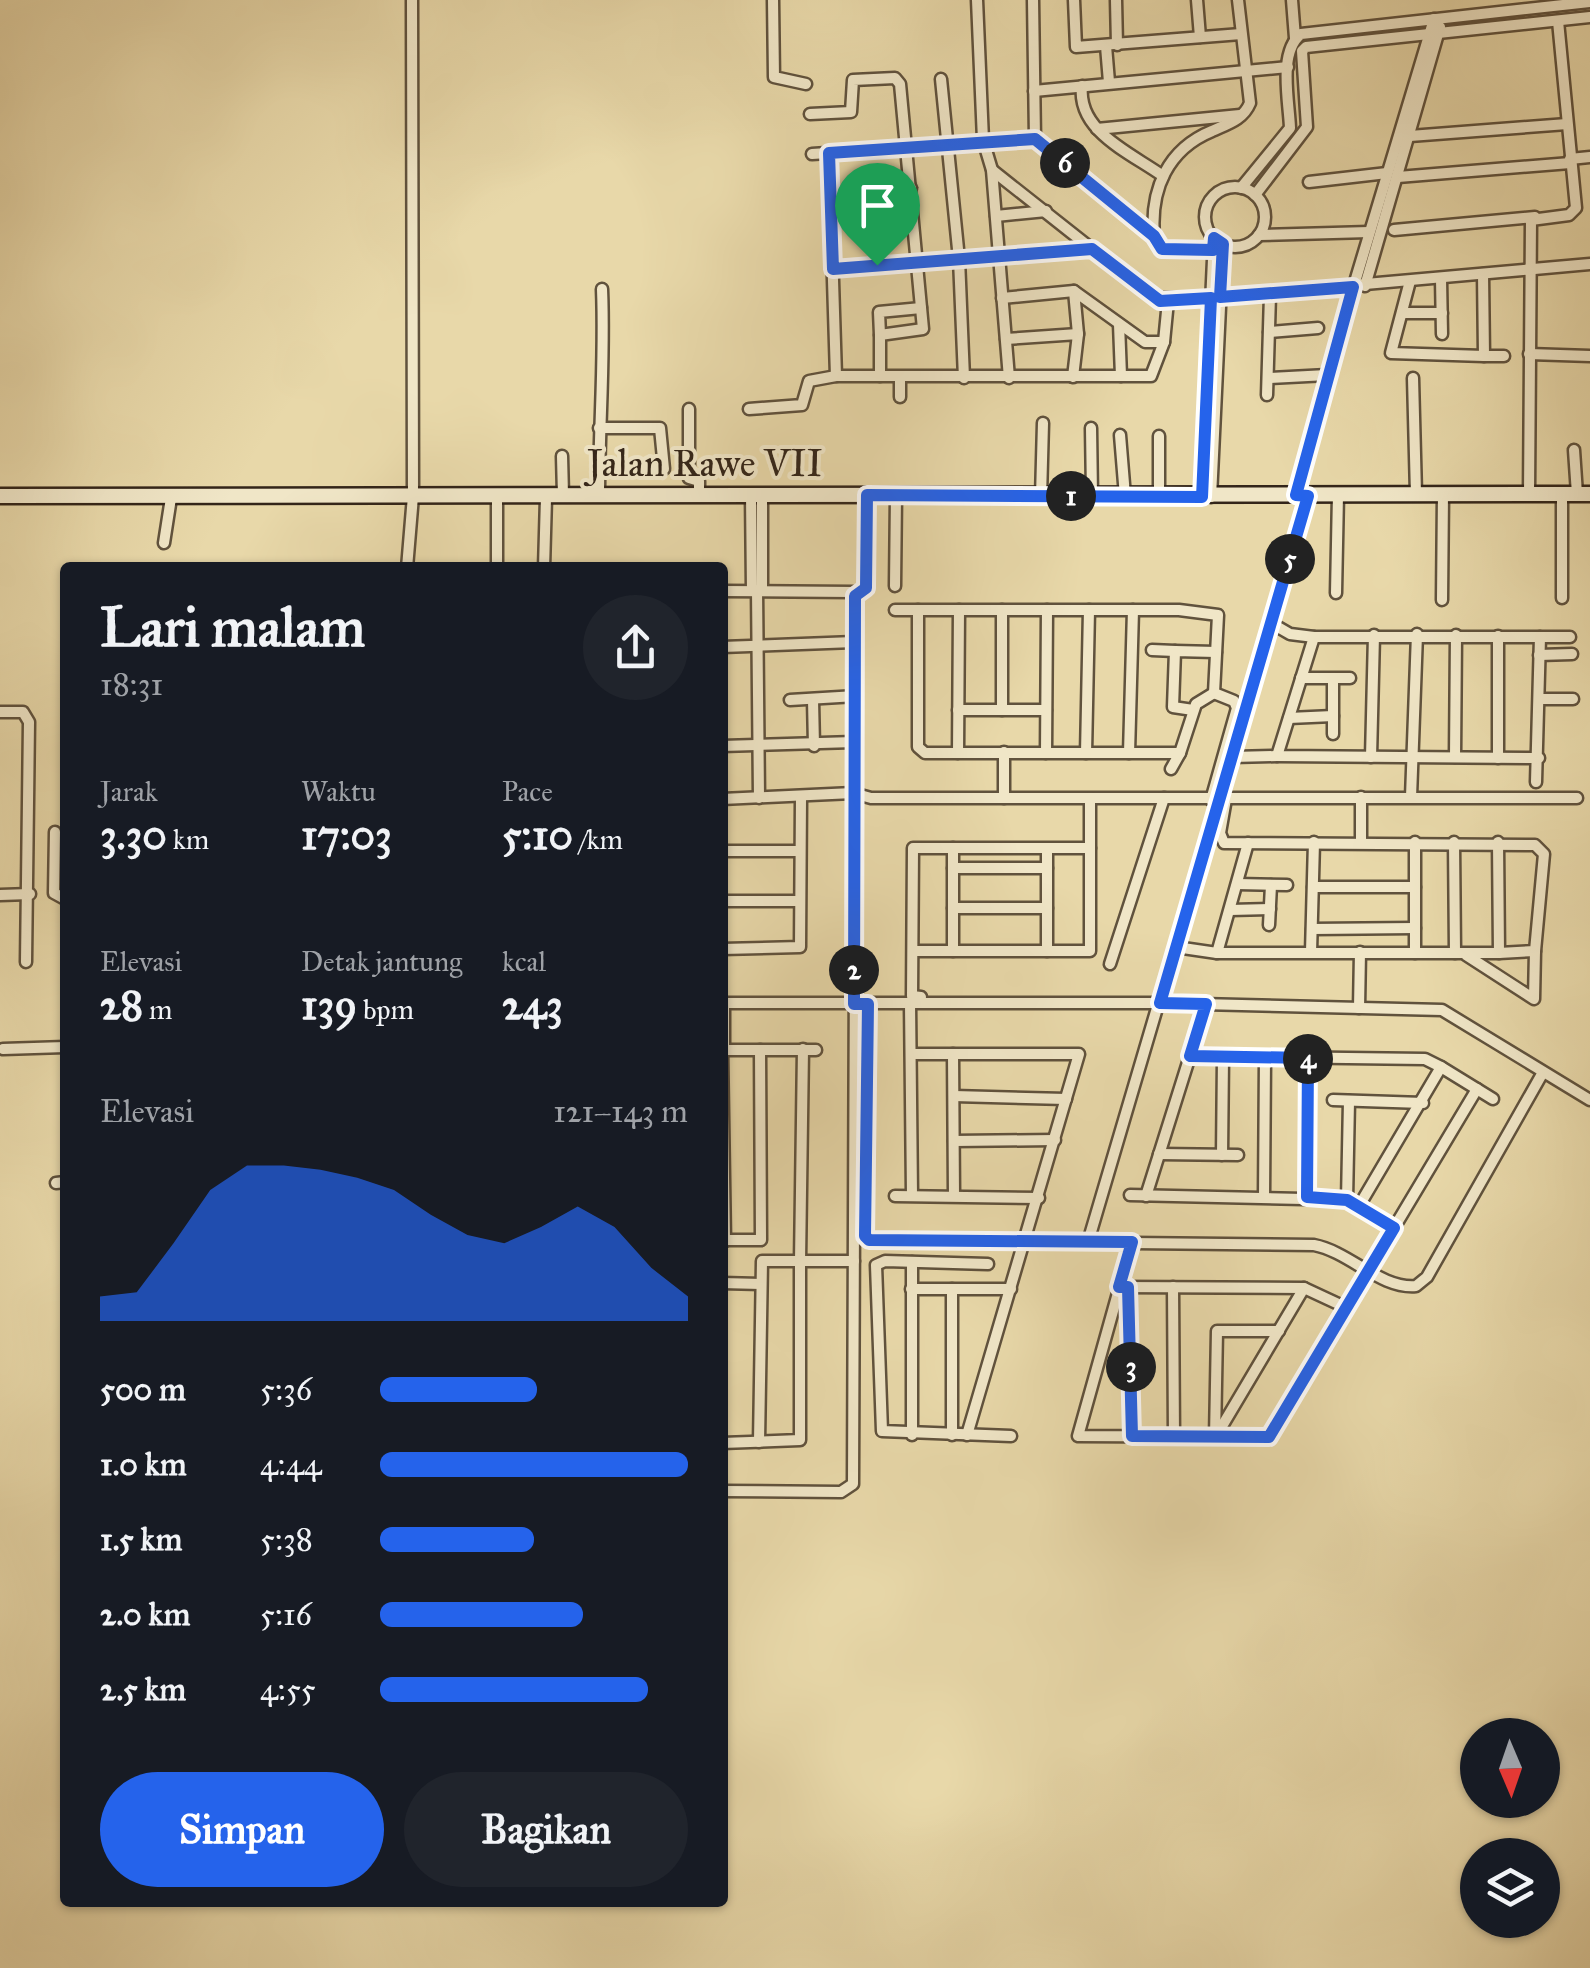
<!DOCTYPE html>
<html lang="id">
<meta charset="utf-8">
<style>
:root{--surface:#171b24;--page:#20242c;--text:#f1f3f6;--muted:#9ea1a6;--accent:#2563eb}
body{margin:0;font-family:"IM FELL Great Primer",serif;background:var(--page);color:var(--text);height:100vh;display:flex;flex-direction:column;font-size:38px;white-space:nowrap}
*{box-sizing:border-box;margin:0}
p{font-size:32px;color:var(--muted)}
.icon{flex:none;width:55px;height:55px;fill:none;stroke:currentColor;stroke-width:2;stroke-linecap:round;stroke-linejoin:round}
.map{position:relative;flex:1;overflow:hidden}
.side{position:absolute;left:60px;top:562px;width:668px;height:1345px;display:flex;flex-direction:column;background:var(--surface);border-radius:10px;box-shadow:0 2px 8px #0004}
.side>*{flex:none}
.needle{width:65px;rotate:178deg}
.tools{position:absolute;left:1460px;top:1718px;display:grid;gap:20px}
.tools a{display:grid;place-items:center;width:100px;height:100px;border-radius:50%;background:var(--surface);box-shadow:0 2px 8px #0004;font-size:50px}
.pin{position:absolute;display:grid;place-items:center;width:85px;height:85px;color:#fff;margin:-102px -42px;border-radius:50% 50% 50% 0;rotate:-45deg;box-shadow:0 0 10px #0007}
.pin .icon{rotate:45deg}
.km{position:absolute;width:50px;height:50px;margin:-25px;border-radius:50%;background:#222;color:#fff;font-size:28px;line-height:50px;text-align:center}
.round{display:grid;place-items:center;flex:none;width:105px;height:105px;border-radius:52px;background:var(--page)}
.head{display:flex;align-items:center;justify-content:space-between;height:170px;padding:0 40px}
h1{font-size:55px;font-weight:800;line-height:75px}
.metrics{display:grid;grid-template-columns:repeat(3,1fr);gap:15px;height:170px;padding:10px 40px}
.metrics div{display:grid;align-content:center}
.metrics b{font-size:42px;font-weight:800}
.metrics small{font-size:28px;font-weight:400}
.metrics p{font-size:28px}
.chart{height:280px;padding:20px 40px}
.chart p{display:flex;justify-content:space-between}
.chart svg{width:100%;height:180px;margin-top:10px;fill:var(--accent);opacity:.7}
.cta{display:flex;gap:20px;margin-top:auto;padding:20px 40px}
.cta a{flex:1;height:115px;border-radius:60px;background:var(--accent);color:#fff;font-size:40px;font-weight:800;line-height:115px;text-align:center}
.cta a+a{background:var(--page);color:var(--text)}
ul{padding:0 40px;list-style:none;font-size:32px}
li{display:grid;grid-template-columns:160px 120px 1fr;align-items:center;height:75px}
li i{height:25px;border-radius:12px;background:var(--accent)}
.map>svg:first-child{display:block}
</style>
<div class="map">
<svg width="1590" height="1968" viewBox="0 0 1590 1968">
<rect width="100%" height="100%" fill="#e8d8a9"/>
<filter id="stains"><feTurbulence type="fractalNoise" baseFrequency=".002" numOctaves="4"/><feColorMatrix values="0 0 0 0 .2 0 0 0 0 .09 0 0 0 0 .02 0 0 0 .5 -.17"/></filter>
<radialGradient id="worn" r=".72"><stop offset=".6" stop-color="#630" stop-opacity="0"/><stop offset="1" stop-color="#630" stop-opacity=".3"/></radialGradient>
<g fill="none" stroke-linecap="round" stroke-linejoin="round">
<defs>
<g id="minor">
<path d="M773 0 774 77 806 84"/>
<path d="M977 0 983 140 992 170 1009 378"/>
<path d="M1074 0 1076 47 1241 34"/>
<path d="M1116 0 1117 45"/>
<path d="M1197 0 1200 37"/>
<path d="M1292 0 1295 38"/>
<path d="M1106 46 1109 82"/>
<path d="M941 79 959 259 964 378"/>
<path d="M1082 86C1077 131 1129 152 1163 176"/>
<path d="M1034 91 1288 67"/>
<path d="M810 114 851 112 853 80 895 78 900 84 923 329 880 335V376"/>
<path d="M1097 129 1240 115"/>
<path d="M1410 136 1567 124"/>
<path d="M1035 139 1154 236 1162 249H1213"/>
<path d="M829 153 836 376"/>
<path d="M812 154 1035 139 1033 0"/>
<path d="M1570 159 1590 157"/>
<path d="M992 170 1154 298H1211"/>
<path d="M1398 177 1570 163"/>
<path d="M1309 182 1387 173"/>
<circle cx="1235" cy="217" r="30"/>
<path d="M1241 188 1290 128C1289 101 1278 52 1301 34L1590 2"/>
<path d="M869 192 877 265"/>
<path d="M1255 195 1307 127 1302 51 1306 47 1590 17"/>
<path d="M831 196 911 188"/>
<path d="M996 216 1046 211"/>
<path d="M1394 230 1535 217"/>
<path d="M1259 235 1369 232"/>
<path d="M1154 236C1150 189 1168 149 1212 131 1227 124 1243 120 1250 103L1238 0"/>
<path d="M833 269 1092 249"/>
<path d="M1441 279 1442 334"/>
<path d="M1410 281 1391 353 1484 356 1483 274"/>
<path d="M1365 286 1440 27"/>
<path d="M1074 291 1078 334"/>
<path d="M1220 297 1590 264"/>
<path d="M1002 298 1074 291 1145 342H1164"/>
<path d="M1402 313H1442"/>
<path d="M1119 324 1121 376"/>
<path d="M1269 332 1318 328"/>
<path d="M880 335 879 312 921 308"/>
<path d="M1006 339 1078 334 1073 377"/>
<path d="M1529 354 1590 356"/>
<path d="M1484 356H1504"/>
<path d="M900 377V397"/>
<path d="M1268 378 1327 375"/>
<path d="M1413 378 1416 494"/>
<path d="M1267 395 1270 295"/>
<path d="M689 409V478L699 481V495"/>
<path d="M749 409 802 405 809 381 836 376H1151L1164 342 1168 301"/>
<path d="M599 428H660L664 469"/>
<path d="M1091 428 1092 495"/>
<path d="M1120 435 1125 496"/>
<path d="M1574 450 1577 494"/>
<path d="M562 456 563 495"/>
<path d="M1529 494 1531 220 1569 215 1576 208 1558 21"/>
<path d="M1562 494V598"/>
<path d="M599 495C599 426 605 358 602 289"/>
<path d="M751 495 752 590"/>
<path d="M1296 495 1327 375 1434 19"/>
<path d="M497 496V568"/>
<path d="M1159 496V436"/>
<path d="M1041 497 1043 423"/>
<path d="M1202 497 1214 238"/>
<path d="M1211 497 1223 244"/>
<path d="M164 543 171 498"/>
<path d="M407 568 413 496 412 0"/>
<path d="M544 568 546 498"/>
<path d="M895 586 896 495"/>
<path d="M757 590 759 798"/>
<path d="M722 591 853 592 856 696 853 1484 841 1492 722 1491"/>
<path d="M762 591V495"/>
<path d="M1336 593 1338 495"/>
<path d="M855 596 866 589 867 495"/>
<path d="M1442 600 1443 494"/>
<path d="M895 610H1179L1218 615 1214 693 1234 701 1237 708 1211 800"/>
<path d="M918 610V747L925 753H1180L1196 704 1214 693"/>
<path d="M1271 623 1290 634 1314 637"/>
<path d="M722 647 854 642"/>
<path d="M1152 650 1175 651"/>
<path d="M1539 655 1572 654"/>
<path d="M1301 678H1350"/>
<path d="M1333 679V734"/>
<path d="M1539 699H1573"/>
<path d="M790 700 856 696"/>
<path d="M813 700 814 746"/>
<path d="M958 710H1046"/>
<path d="M1002 710V610"/>
<path d="M1193 710 1173 707 1175 651 1216 652"/>
<path d="M0 712H23L29 722 26 962"/>
<path d="M1289 718 1333 716"/>
<path d="M722 746 854 742"/>
<path d="M958 753 959 610"/>
<path d="M1046 753 1047 610"/>
<path d="M1086 753 1089 610"/>
<path d="M1129 753 1133 610"/>
<path d="M1232 757 1277 756"/>
<path d="M1371 757 1374 635"/>
<path d="M1455 757 1456 635"/>
<path d="M1498 758V636"/>
<path d="M1539 758 1277 756 1314 637H1570"/>
<path d="M1171 769 1180 753"/>
<path d="M1536 782 1540 637"/>
<path d="M1361 797V842"/>
<path d="M1411 797 1417 634"/>
<path d="M1004 798V752"/>
<path d="M722 799 853 793 871 798H1577"/>
<path d="M1226 799 1220 833 1224 843 1535 845 1544 854 1535 951 1499 953"/>
<path d="M55 832 54 893 65 899"/>
<path d="M1415 842V953"/>
<path d="M1454 842 1455 953H1499L1498 842"/>
<path d="M722 851H800"/>
<path d="M953 868H1047"/>
<path d="M1237 884 1287 885"/>
<path d="M1313 887H1415"/>
<path d="M0 895 30 894"/>
<path d="M722 901H799"/>
<path d="M953 908H1047"/>
<path d="M1230 910 1270 909"/>
<path d="M1269 925 1271 885"/>
<path d="M1312 929 1415 928"/>
<path d="M1176 947 1217 953H1455"/>
<path d="M722 949 800 947 801 798"/>
<path d="M913 951H1090V799"/>
<path d="M953 951V848"/>
<path d="M1047 951V849"/>
<path d="M1311 952 1314 842"/>
<path d="M1217 953 1248 843"/>
<path d="M1466 955 1534 999 1535 951"/>
<path d="M1110 964 1164 798"/>
<path d="M921 997 912 996 913 848H1090"/>
<path d="M722 1003H1160L1442 1010 1590 1100"/>
<path d="M724 1003V1050H816"/>
<path d="M868 1003 865 1235 869 1240 1314 1245C1350 1252 1380 1289 1416 1286L1427 1277 1542 1074"/>
<path d="M910 1003 912 1195"/>
<path d="M1359 1008 1360 952"/>
<path d="M3 1049 65 1047"/>
<path d="M722 1050 725 1241"/>
<path d="M911 1054H1079L967 1435"/>
<path d="M953 1054 954 1196"/>
<path d="M1190 1056 1425 1059 1441 1067 1359 1206"/>
<path d="M1441 1067 1493 1099"/>
<path d="M954 1096 1066 1099"/>
<path d="M1333 1100 1423 1103"/>
<path d="M954 1141 1055 1140"/>
<path d="M1159 1154 1238 1155"/>
<path d="M1222 1155 1223 1057"/>
<path d="M56 1183 65 1182"/>
<path d="M1130 1195 1347 1200 1395 1229"/>
<path d="M895 1196 1039 1198"/>
<path d="M1146 1196 1206 1005"/>
<path d="M1264 1197 1265 1057"/>
<path d="M1307 1197 1308 1058"/>
<path d="M1347 1200 1349 1101"/>
<path d="M722 1240H761L760 1050"/>
<path d="M1088 1242 1308 496"/>
<path d="M1132 1243 1078 1436 1269 1437 1477 1089"/>
<path d="M988 1264 885 1261 876 1265 882 1431 1011 1436"/>
<path d="M722 1283 761 1284"/>
<path d="M1119 1287 1304 1288 1347 1308"/>
<path d="M1129 1287 1132 1437"/>
<path d="M1173 1287 1174 1437"/>
<path d="M911 1289H1011"/>
<path d="M912 1435V1262"/>
<path d="M952 1435V1289"/>
<path d="M1215 1437 1217 1331H1279"/>
<path d="M1215 1438 1304 1288"/>
<path d="M759 1442 762 1261H800L803 1049"/>
<path d="M722 1443 800 1440V1261H854"/>
</g>
<path id="secondary" d="M0 496 1590 494"/>
</defs>
<!-- minor casing -->
<use href="#minor" stroke="#60523d" stroke-width="15"/>
<!-- secondary casing -->
<use href="#secondary" stroke="#332519" stroke-width="19"/>
<!-- minor -->
<use href="#minor" stroke="#f0e6c7" stroke-width="10"/>
<!-- secondary -->
<use href="#secondary" stroke="#f0e6c7" stroke-width="14"/>
</g>
<g fill="none" stroke-linecap="round" stroke-linejoin="round">
<defs>
<path id="route" d="M1035 139 1154 236 1162 249 1213 250 1214 238 1223 244 1220 297 1353 287 1296 495 1308 496 1160 1003 1206 1004 1190 1056 1308 1058 1307 1197 1347 1200 1394 1228 1269 1437 1132 1436 1128 1287H1119L1132 1242 869 1240 865 1236 868 1004H854L855 596 866 588 867 495 1202 497 1211 298 1160 301 1092 249 833 269 829 153Z"/>
</defs>
<!-- route casing -->
<use href="#route" stroke="#fff" stroke-width="20"/>
<!-- route -->
<use href="#route" stroke="#2563eb" stroke-width="12"/>
</g>
<g text-anchor="middle" dominant-baseline="central" stroke-width="8" stroke-linejoin="round" paint-order="stroke">
<!-- street labels -->
<g font-size="38" fill="#332519" stroke="#f0e6c7">
<text x="705" y="463">Jalan Rawe VII</text>
</g>
</g>
<rect width="100%" height="100%" filter="url(#stains)"/>
<rect width="100%" height="100%" fill="url(#worn)"/>
</svg>
<div class="tools">
<a><svg class="needle" viewBox="-14 -14 28 28"><path d="M0-13l5 13h-10z" fill="#e53935"/><path d="M0 13l5-13h-10z" fill="#9ea1a6"/></svg></a>
<a><svg class="icon" aria-label="layers" viewBox="0 0 24 24"><path d="M12 4l9 5-9 5-9-5zM3 14l9 5 9-5"/></svg></a>
</div>
<div class="pin" style="left:877px;top:265px;background:#1e9e55"><svg class="icon" aria-label="arrive" viewBox="0 0 24 24"><path d="M6 21V4h12l-3 4 3 4H6"/></svg></div>
<b class="km" style="left:1071px;top:496px">1</b>
<b class="km" style="left:854px;top:970px">2</b>
<b class="km" style="left:1131px;top:1367px">3</b>
<b class="km" style="left:1308px;top:1059px">4</b>
<b class="km" style="left:1290px;top:559px">5</b>
<b class="km" style="left:1065px;top:163px">6</b>
<section class="side">
<div class="head"><div><h1>Lari malam</h1><p>18:31</p></div><a class="round"><svg class="icon" aria-label="share" viewBox="0 0 24 24"><path d="M12 15V3M7 8l5-5 5 5M5 13v7h14v-7"/></svg></a></div>
<div class="metrics">
<div><p>Jarak</p><b>3.30<small> km</small></b></div>
<div><p>Waktu</p><b>17:03</b></div>
<div><p>Pace</p><b>5:10<small> /km</small></b></div>
</div>
<div class="metrics">
<div><p>Elevasi</p><b>28<small> m</small></b></div>
<div><p>Detak jantung</p><b>139<small> bpm</small></b></div>
<div><p>kcal</p><b>243</b></div>
</div>
<div class="chart"><p><span>Elevasi</span>121–143 m</p>
<svg viewBox="0 0 160 44" preserveAspectRatio="none"><path d="M0 44V38L10 37L20 25L30 12L40 6L50 6L60 7L70 9L80 12L90 18L100 23L110 25L120 21L130 16L140 21L150 31L160 38V44z"/></svg>
</div>
<ul>
<li><b>500 m</b>5:36<i style="width:51%"></i></li>
<li><b>1.0 km</b>4:44<i style="width:100%"></i></li>
<li><b>1.5 km</b>5:38<i style="width:50%"></i></li>
<li><b>2.0 km</b>5:16<i style="width:66%"></i></li>
<li><b>2.5 km</b>4:55<i style="width:87%"></i></li>
</ul>
<div class="cta"><a>Simpan</a><a>Bagikan</a></div>
</section>
</div>
